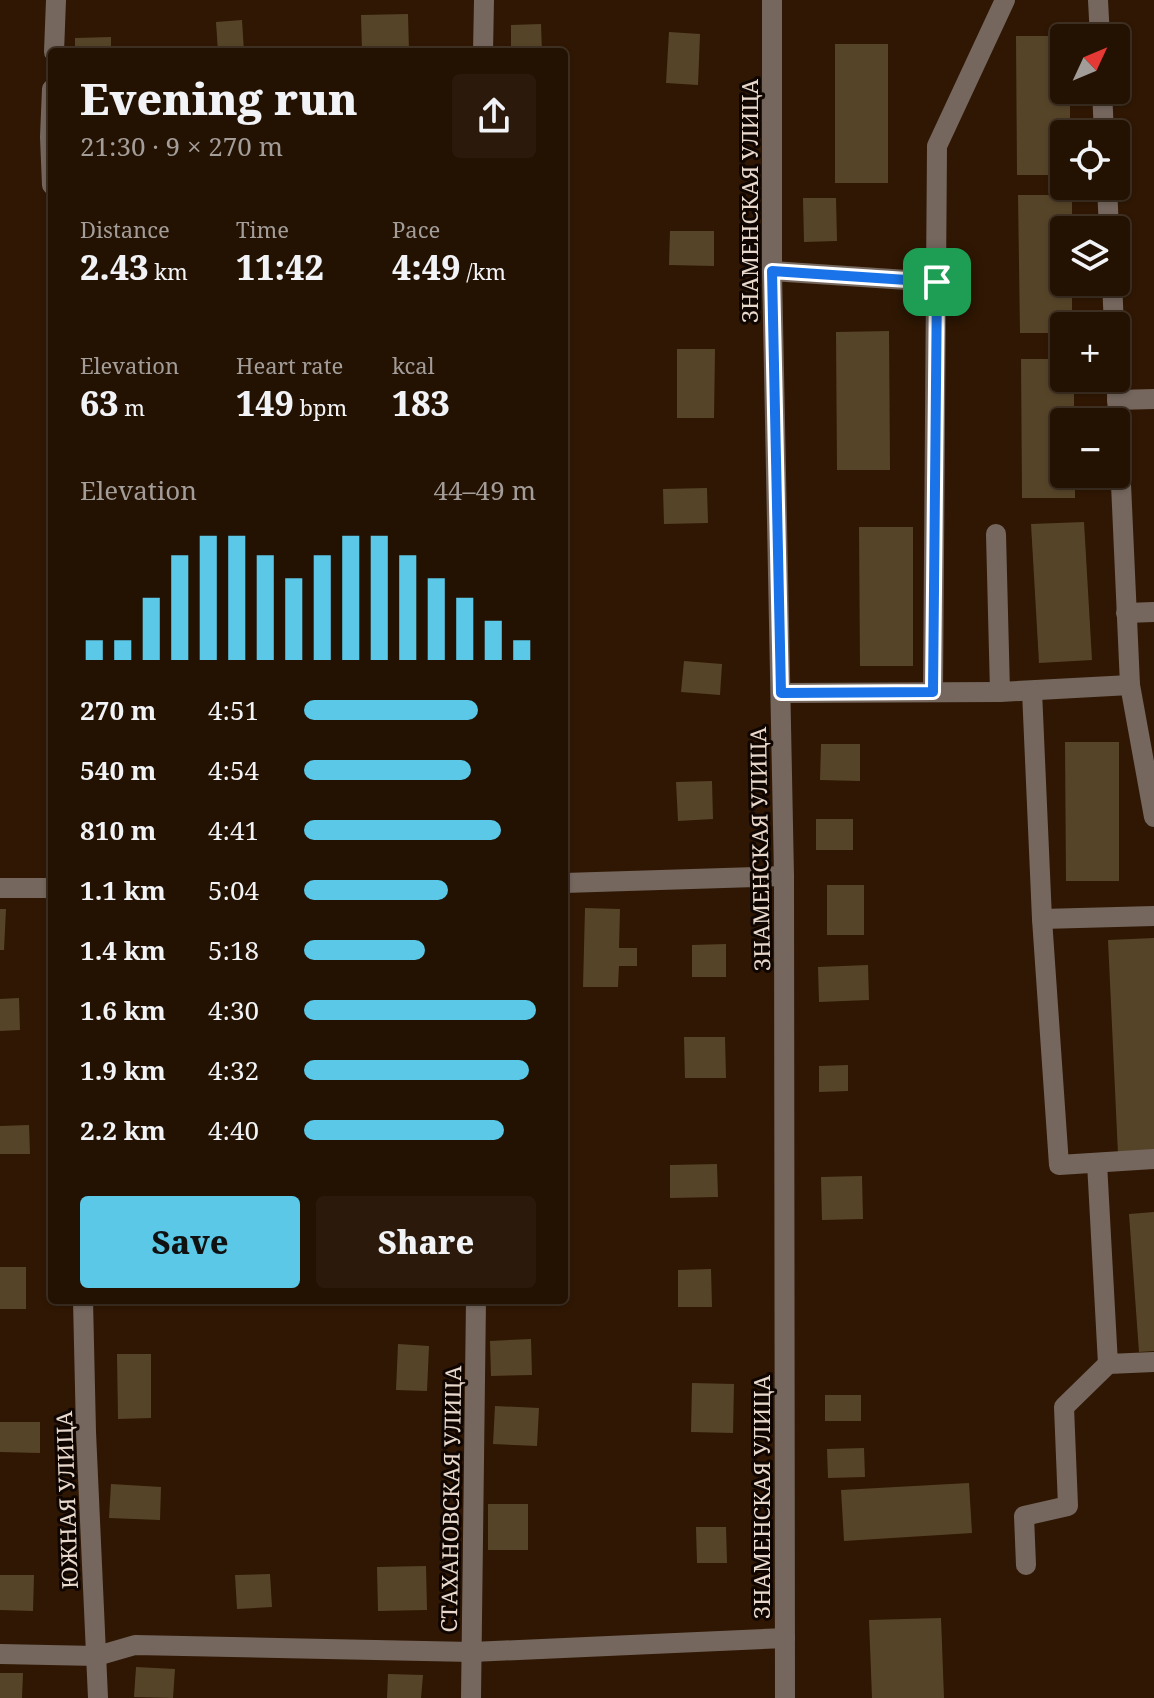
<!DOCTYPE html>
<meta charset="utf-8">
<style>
:root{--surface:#231102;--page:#2b1a0c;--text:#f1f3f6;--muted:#a39d99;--line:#403124;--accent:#5ac8e6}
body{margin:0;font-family:"Noto Serif",serif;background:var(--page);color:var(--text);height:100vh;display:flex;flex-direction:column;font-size:30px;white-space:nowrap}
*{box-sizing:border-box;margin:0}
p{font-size:26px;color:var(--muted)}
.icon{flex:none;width:44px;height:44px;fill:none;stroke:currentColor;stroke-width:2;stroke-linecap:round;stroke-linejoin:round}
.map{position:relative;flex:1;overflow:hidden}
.side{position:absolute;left:48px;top:48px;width:520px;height:1256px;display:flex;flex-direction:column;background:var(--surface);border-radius:8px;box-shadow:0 2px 6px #0004,0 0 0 2px var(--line)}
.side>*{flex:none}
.needle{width:52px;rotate:46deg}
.buttons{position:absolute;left:1050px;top:24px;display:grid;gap:16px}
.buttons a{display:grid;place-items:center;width:80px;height:80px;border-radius:8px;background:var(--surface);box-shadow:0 2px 6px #0004,0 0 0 2px var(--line);font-size:40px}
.pin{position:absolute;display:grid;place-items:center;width:68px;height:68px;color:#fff;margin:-34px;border-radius:16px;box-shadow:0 4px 12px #0006}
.round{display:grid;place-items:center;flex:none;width:84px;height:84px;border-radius:8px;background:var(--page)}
.head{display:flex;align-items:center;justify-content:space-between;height:136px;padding:0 32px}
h1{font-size:44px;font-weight:800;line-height:60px}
.figures{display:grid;grid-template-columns:repeat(3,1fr);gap:12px;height:136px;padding:8px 32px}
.figures div{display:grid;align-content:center}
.figures b{font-size:34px;font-weight:800}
.figures small{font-size:22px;font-weight:400}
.figures p{font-size:22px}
.chart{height:224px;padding:16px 32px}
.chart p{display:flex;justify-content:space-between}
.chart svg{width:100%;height:144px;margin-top:8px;stroke:var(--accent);stroke-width:6}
.button{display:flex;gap:16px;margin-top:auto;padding:16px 32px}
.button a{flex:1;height:92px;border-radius:8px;background:var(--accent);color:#111;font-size:32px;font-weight:800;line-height:92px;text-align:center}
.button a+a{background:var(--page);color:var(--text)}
ul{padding:0 32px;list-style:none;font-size:26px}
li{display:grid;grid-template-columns:128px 96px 1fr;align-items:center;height:60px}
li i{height:20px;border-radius:10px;background:var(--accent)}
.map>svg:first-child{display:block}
</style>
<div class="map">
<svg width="1154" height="1698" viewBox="0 0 1154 1698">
<rect width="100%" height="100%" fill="#2f1703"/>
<!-- building -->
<g fill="#564428">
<path d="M408 14 409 52H362L361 15Z"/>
<path d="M242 20 244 52H218L216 22Z"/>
<path d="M541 24 542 52H511V25Z"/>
<path d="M669 32 700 34 698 85 666 83Z"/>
<path d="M1016 36H1064V90H1070V134H1064V175H1017Z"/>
<path d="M111 37V52H75V38Z"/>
<rect x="835" y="44" width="53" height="139"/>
<path d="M1018 195H1072V230H1064V282H1072V326H1064V333H1020Z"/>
<path d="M803 198H836L837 241 804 242Z"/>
<path d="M670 231H714V266L669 265Z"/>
<path d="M889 331 890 470H837L836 332Z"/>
<path d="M677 349H715L714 418H677Z"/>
<path d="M1021 359H1064V378H1074V422H1064V474H1075V498H1022Z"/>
<path d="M707 488 708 523 664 524 663 489Z"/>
<path d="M1084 522 1092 660 1039 663 1031 524Z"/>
<path d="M859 527H913V666H860Z"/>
<path d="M684 661 722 664 720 695 681 692Z"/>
<path d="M1065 742H1119V881H1066Z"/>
<path d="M821 744H860V781L820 780Z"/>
<path d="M712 781 713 819 678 821 676 782Z"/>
<rect x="816" y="819" width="37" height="31"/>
<rect x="827" y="885" width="37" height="50"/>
<path d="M585 908 620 909 619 948H637V966H619L618 987H583Z"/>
<path d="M0 909H6L4 950H0Z"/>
<path d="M1154 938V1152L1118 1154 1108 940Z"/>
<path d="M726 944V977H692V945Z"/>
<path d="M868 965 869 1000 819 1002 818 967Z"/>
<path d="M19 998 20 1030 0 1031V999Z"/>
<path d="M684 1037H725L726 1078H685Z"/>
<path d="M848 1065V1091L819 1092V1066Z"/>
<path d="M29 1125 30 1154H0V1126Z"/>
<path d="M717 1164 718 1197 670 1198V1165Z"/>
<path d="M862 1176 863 1219 822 1220 821 1177Z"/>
<path d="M1154 1212V1351L1139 1352 1129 1214Z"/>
<rect x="0" y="1267" width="26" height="42"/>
<path d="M711 1269 712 1307H678V1270Z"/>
<path d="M531 1339 532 1375 491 1376 490 1341Z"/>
<path d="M398 1344 429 1346 427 1391 396 1390Z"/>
<path d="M117 1354H151V1418L118 1419Z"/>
<path d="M692 1383 734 1384 733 1433 691 1432Z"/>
<rect x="825" y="1395" width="36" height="26"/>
<path d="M495 1406 539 1408 537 1446 493 1444Z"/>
<path d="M0 1422H40V1453L0 1452Z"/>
<path d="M864 1448 865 1477 828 1478 827 1449Z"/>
<path d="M969 1483 972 1533 844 1541 841 1490Z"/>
<path d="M111 1484 161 1487 160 1520 109 1518Z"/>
<rect x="488" y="1504" width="40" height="46"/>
<path d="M696 1527H726L727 1563H697Z"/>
<path d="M426 1566 427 1610 378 1611 377 1567Z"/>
<path d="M270 1574 272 1607 237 1609 235 1575Z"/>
<path d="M0 1575H34L33 1611 0 1610Z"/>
<path d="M941 1618 944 1698H872L869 1620Z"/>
<path d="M136 1667 175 1669 173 1698 134 1697Z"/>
<path d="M0 1673H23L22 1698H0Z"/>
<path d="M388 1674 423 1675 421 1698H387Z"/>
</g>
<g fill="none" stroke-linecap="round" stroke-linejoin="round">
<!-- minor -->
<g stroke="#75675e" stroke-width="20">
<path d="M772 0V271L784 876 785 1698"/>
<path d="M1098 0 1100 38"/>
<path d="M54 52 56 0"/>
<path d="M483 52 484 0"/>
<path d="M52 89 50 137 52 185"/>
<path d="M1102 90 1104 134"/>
<path d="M1107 186 1109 230"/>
<path d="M772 271 937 282"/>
<path d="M1112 282 1114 326"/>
<path d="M1116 372 1130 685 1154 817"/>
<path d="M1117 400 1154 399"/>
<path d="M996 534 1000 692 1130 685"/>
<path d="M1126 613 1154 612"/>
<path d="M1032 691 1042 919 1154 916"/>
<path d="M933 692 937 146 1005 0"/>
<path d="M781 693 1000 692"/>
<path d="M564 883 784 876"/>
<path d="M0 888H52"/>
<path d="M1042 919 1059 1165 1154 1159"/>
<path d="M1097 1163 1108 1364 1154 1362"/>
<path d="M83 1300 86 1432 98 1698"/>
<path d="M1026 1565 1024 1516 1068 1506 1064 1407 1108 1364"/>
<path d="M0 1654 97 1656 135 1645 472 1652 785 1638"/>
<path d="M471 1698 476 1300"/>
</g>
</g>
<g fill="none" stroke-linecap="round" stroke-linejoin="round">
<defs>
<path id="route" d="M772 271 937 282 933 692 781 693Z"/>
</defs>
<!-- route casing -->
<use href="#route" stroke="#fff" stroke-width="16"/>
<!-- route -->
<use href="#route" stroke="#1a73e8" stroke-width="10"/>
</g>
<g text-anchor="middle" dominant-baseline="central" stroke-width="6" stroke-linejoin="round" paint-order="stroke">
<!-- street labels -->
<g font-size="22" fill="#e9d9cd" stroke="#0f0601">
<text transform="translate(749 201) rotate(-90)">ЗНАМЕНСКАЯ УЛИЦА</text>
<text transform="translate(759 849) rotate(-91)">ЗНАМЕНСКАЯ УЛИЦА</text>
<text transform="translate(761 1497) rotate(-90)">ЗНАМЕНСКАЯ УЛИЦА</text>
<text transform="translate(450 1499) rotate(-89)">СТАХАНОВСКАЯ УЛИЦА</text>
<text transform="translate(66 1500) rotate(-92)">ЮЖНАЯ УЛИЦА</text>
</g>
</g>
</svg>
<div class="buttons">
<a><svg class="needle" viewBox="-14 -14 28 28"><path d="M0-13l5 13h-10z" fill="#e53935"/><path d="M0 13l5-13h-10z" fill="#a39d99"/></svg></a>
<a><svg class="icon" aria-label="locate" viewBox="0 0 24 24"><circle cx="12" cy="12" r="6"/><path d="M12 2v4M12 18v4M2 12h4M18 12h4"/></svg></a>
<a><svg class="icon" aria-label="layers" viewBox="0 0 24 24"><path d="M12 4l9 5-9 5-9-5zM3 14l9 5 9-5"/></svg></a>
<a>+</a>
<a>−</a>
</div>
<div class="pin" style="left:937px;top:282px;background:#1e9e55"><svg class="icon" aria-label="arrive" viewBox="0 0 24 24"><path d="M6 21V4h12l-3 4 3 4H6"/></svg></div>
<section class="side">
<div class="head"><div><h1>Evening run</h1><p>21:30 · 9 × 270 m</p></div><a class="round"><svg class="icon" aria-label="share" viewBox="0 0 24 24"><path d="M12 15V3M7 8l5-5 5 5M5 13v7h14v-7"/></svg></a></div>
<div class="figures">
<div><p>Distance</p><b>2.43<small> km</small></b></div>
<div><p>Time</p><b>11:42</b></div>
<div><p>Pace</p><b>4:49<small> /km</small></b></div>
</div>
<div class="figures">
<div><p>Elevation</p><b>63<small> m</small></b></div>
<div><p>Heart rate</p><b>149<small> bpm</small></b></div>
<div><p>kcal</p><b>183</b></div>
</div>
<div class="chart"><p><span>Elevation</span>44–49 m</p>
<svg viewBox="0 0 160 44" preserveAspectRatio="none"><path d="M5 44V38M15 44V38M25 44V25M35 44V12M45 44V6M55 44V6M65 44V12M75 44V19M85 44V12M95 44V6M105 44V6M115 44V12M125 44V19M135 44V25M145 44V32M155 44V38"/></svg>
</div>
<ul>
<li><b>270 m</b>4:51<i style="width:75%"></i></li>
<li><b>540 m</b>4:54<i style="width:72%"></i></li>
<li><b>810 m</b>4:41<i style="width:85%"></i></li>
<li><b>1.1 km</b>5:04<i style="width:62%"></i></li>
<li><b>1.4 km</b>5:18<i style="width:52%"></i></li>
<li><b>1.6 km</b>4:30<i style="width:100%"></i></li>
<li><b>1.9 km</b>4:32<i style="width:97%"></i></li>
<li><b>2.2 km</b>4:40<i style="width:86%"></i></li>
</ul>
<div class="button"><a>Save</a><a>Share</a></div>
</section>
</div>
